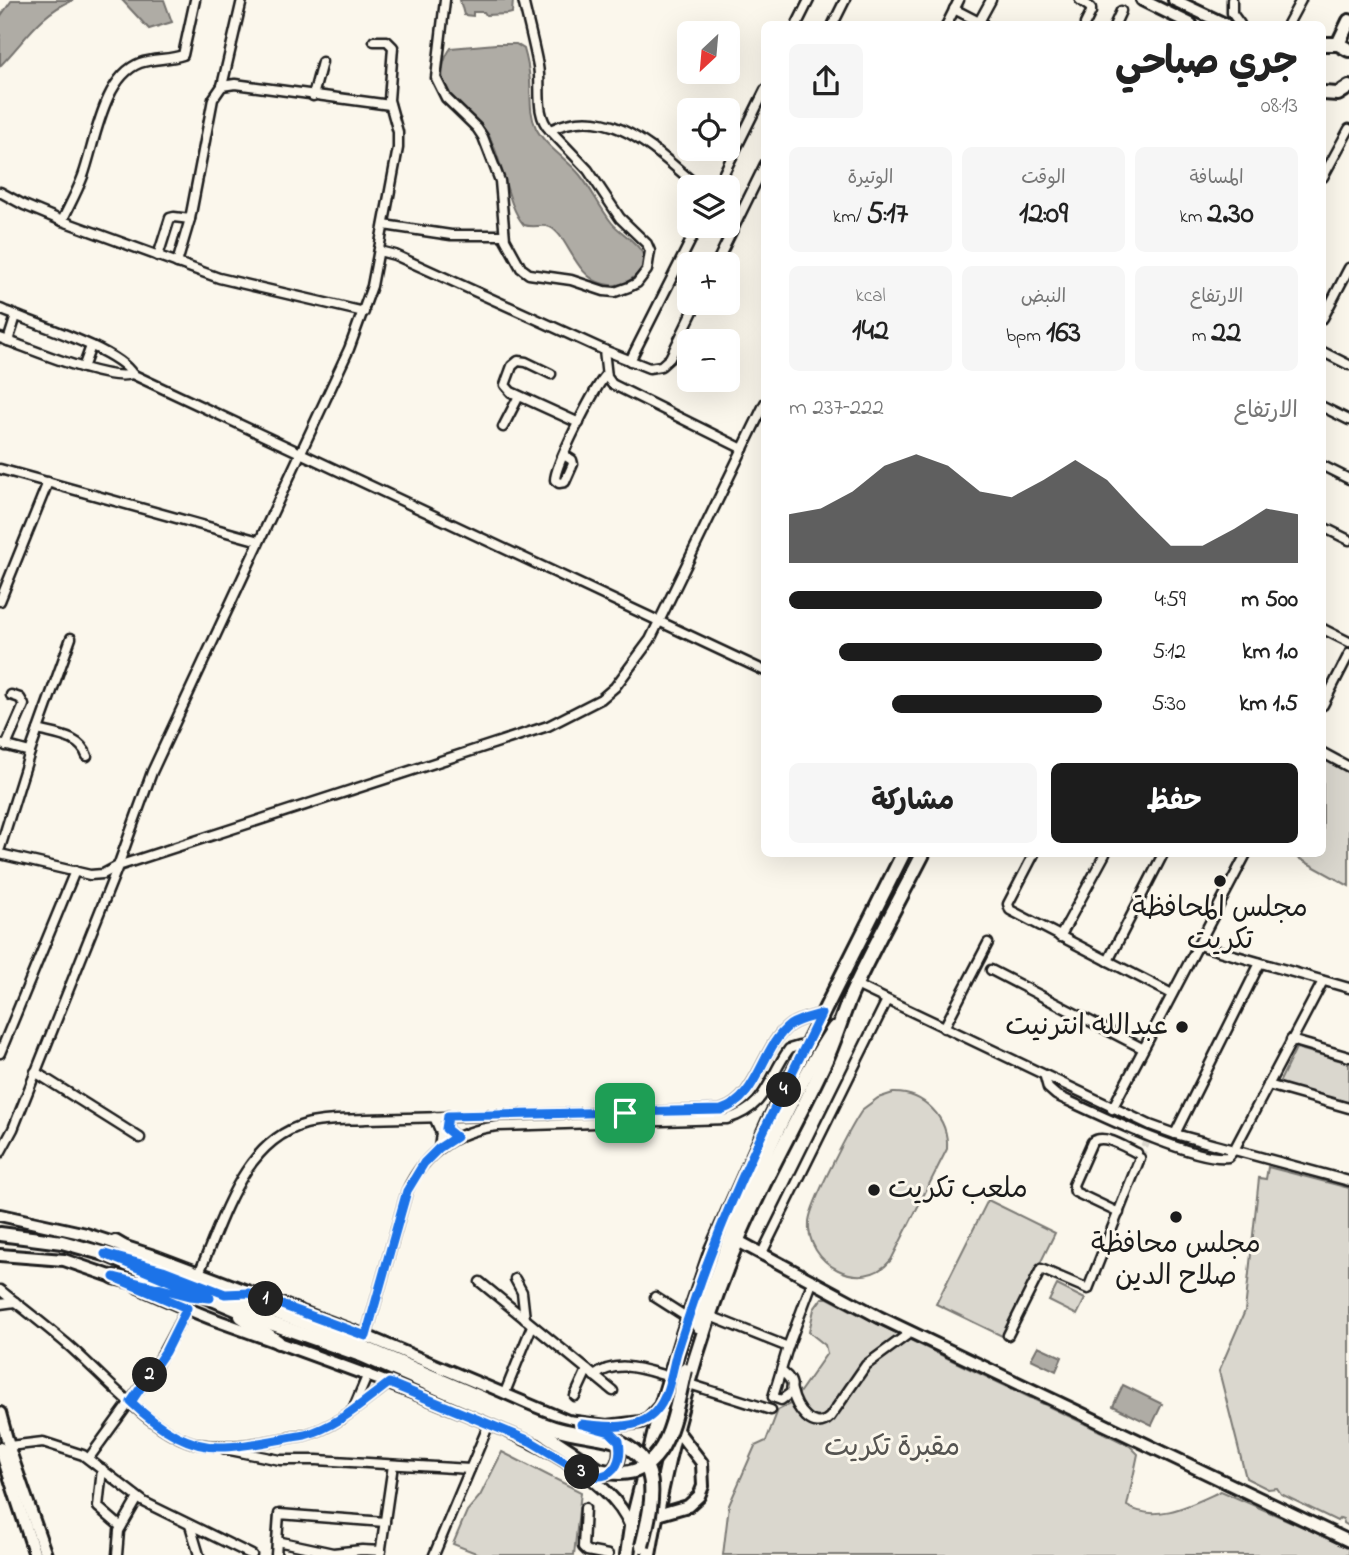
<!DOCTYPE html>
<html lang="ar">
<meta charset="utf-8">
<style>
:root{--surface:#fff;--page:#f6f6f6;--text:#222;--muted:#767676;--accent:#1c1c1c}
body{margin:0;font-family:"Indie Flower","Playpen Sans Arabic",sans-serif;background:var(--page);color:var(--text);direction:rtl;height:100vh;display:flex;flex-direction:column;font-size:26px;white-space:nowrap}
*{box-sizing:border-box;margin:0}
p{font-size:23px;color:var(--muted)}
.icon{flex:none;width:38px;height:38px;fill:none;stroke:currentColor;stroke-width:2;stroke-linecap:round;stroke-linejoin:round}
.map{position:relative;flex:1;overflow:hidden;direction:ltr}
.drawer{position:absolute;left:761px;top:21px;width:565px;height:836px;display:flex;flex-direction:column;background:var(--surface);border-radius:10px;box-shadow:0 7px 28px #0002;direction:rtl}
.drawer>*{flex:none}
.needle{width:46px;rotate:206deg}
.buttons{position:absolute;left:677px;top:21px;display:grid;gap:14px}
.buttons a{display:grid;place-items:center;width:63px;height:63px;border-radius:10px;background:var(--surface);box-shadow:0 7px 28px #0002;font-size:35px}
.pin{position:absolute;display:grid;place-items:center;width:60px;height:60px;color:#fff;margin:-30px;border-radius:14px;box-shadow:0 4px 10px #0006}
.km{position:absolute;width:35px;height:35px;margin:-18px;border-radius:50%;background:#222;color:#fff;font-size:19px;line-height:35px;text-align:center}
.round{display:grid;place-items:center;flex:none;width:74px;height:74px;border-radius:10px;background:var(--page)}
.head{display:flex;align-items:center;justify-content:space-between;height:119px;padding:0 28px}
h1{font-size:38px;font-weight:700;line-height:52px}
.figures{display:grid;grid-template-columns:repeat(3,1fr);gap:10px;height:119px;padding:7px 28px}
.figures div{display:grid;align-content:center;border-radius:10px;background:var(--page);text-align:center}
.figures b{font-size:30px;font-weight:700}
.figures small{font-size:19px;font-weight:400}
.figures p{font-size:19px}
.chart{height:196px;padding:14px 28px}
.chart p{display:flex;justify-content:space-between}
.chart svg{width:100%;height:126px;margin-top:7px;fill:var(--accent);opacity:.7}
.primary-button{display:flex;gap:14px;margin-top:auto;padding:14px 28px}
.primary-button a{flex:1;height:80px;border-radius:10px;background:var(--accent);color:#fff;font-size:28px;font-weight:700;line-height:80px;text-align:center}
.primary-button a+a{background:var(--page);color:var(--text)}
ul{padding:0 28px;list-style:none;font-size:23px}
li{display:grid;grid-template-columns:112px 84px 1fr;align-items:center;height:52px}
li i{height:18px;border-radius:9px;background:var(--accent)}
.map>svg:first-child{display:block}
</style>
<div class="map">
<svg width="1349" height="1555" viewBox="0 0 1349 1555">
<rect width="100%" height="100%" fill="#fbf7ec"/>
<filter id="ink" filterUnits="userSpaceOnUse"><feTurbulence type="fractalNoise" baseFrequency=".0143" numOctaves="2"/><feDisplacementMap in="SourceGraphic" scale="14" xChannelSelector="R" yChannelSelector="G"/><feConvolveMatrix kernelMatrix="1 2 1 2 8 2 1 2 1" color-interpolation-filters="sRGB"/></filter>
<g filter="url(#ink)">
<!-- green -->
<g fill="#dad7ce" stroke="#7b7a75" stroke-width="2">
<path d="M1323 757 1349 771V886L1291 854H1323Z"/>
<path d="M1296 1048 1349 1063V1105L1278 1085Z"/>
<path d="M893 1093C924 1092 949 1118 947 1149L891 1260C862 1295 805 1264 809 1221 811 1203 851 1126 863 1109L878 1098Z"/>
<path d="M1268 1167 1349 1188V1526L1344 1523 1343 1519 1340 1518 1337 1521 1281 1494 1277 1488 1268 1489 1246 1478 1219 1371 1245 1311 1259 1178 1266 1179Z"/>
<path d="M988 1200 1055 1233 1004 1337 936 1304Z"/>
<path d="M1057 1285 1085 1299 1077 1315 1049 1301Z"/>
<path d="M822 1298H828C927 1351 1030 1396 1130 1446L1138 1454 1127 1506C1157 1524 1192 1504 1221 1491L1349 1547V1555H723L729 1505 755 1446 766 1441 778 1410 792 1403 827 1353 825 1345 809 1332 814 1309Z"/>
<path d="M502 1452 581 1492 574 1555H481L453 1544 467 1511 480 1496Z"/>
</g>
<!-- water -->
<g fill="#afaca5" stroke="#74726e" stroke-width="2">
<path d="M12 0H73C40 13 24 42 0 66V17Z"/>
<path d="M122 0H164L172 22 149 29Z"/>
<path d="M460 0H513L512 13 508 14 486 15 484 12H473V16L464 15Z"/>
<path d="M496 44H516L524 49C527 59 529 70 530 81 531 97 529 113 536 128 545 146 567 159 580 175 592 190 600 208 612 223 624 238 662 253 634 277 626 284 614 287 604 284 575 278 568 235 550 227 543 224 533 228 524 225 506 205 504 161 488 134 477 116 452 105 444 85 440 73 444 57 451 48Z"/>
<path d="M1038 1346 1062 1357 1056 1371 1031 1359Z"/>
<path d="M1123 1385 1162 1404 1152 1425 1113 1406Z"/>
</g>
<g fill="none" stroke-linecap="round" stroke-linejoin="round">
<!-- street-tunnel -->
<path stroke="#dad6cd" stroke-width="8" stroke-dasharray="8 4" stroke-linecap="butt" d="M1140 1158 1146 1143"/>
<defs>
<g id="street">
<path d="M445 0 436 78 446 98 477 128 483 137 500 181 505 239 521 268 529 274 571 280 604 291 615 292 629 287 637 283 647 270 650 251 647 244 620 218 588 170 550 130"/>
<path d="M523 0C528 22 534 44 538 66 542 86 534 114 550 130 611 101 656 152 699 187"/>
<path d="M1080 0 1091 8V12L1085 24"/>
<path d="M1232 0V13L1240 24"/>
<path d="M954 9 983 24"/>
<path d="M979 22 991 0"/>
<path d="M797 24 809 0"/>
<path d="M833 24 845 0"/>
<path d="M947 24 959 0"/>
<path d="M1115 24 1121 11"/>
<path d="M1288 24 1301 0"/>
<path d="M222 86 242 0"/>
<path d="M313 96 322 62"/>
<path d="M1323 177 1349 129"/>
<path d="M717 187 765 90"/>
<path d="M0 192 24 205 60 220 219 278 364 312"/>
<path d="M62 221C69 206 77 192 83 176 95 143 103 77 140 63 154 58 169 60 183 55L195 0"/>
<path d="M384 225 451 235H503"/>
<path d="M379 251 395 255 604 350 649 368 661 366 670 358 697 303"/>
<path d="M158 256 170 218 174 217 190 219"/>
<path d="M177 263 190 219 213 99 222 86 235 84 390 105"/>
<path d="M716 264 765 164"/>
<path d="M0 309C29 322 118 349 132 374L765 671"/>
<path d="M1323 318 1349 268"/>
<path d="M0 338C27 347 108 383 132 374"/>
<path d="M8 341 16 316"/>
<path d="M604 350 607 377 612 384 743 449"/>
<path d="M1323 352 1349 365"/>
<path d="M630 361 698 226"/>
<path d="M83 368 91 346"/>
<path d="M551 374 526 362 518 361 512 366 505 385 511 392 579 423"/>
<path d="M1323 407 1349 420"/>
<path d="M503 427 519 396"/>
<path d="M564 455 572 460 573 464 565 482 559 483 555 480C555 465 595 387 606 375"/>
<path d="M1323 466 1349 479"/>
<path d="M0 469 259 541"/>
<path d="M1323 527 1349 540"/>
<path d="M0 601 48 482"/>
<path d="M1323 629 1349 642"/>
<path d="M1323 705 1349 654"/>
<path d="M38 730C56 735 80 736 87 756"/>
<path d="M0 744 30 752"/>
<path d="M6 746 24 705 20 698 11 695"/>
<path d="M1323 753 1349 767"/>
<path d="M0 848 30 752 71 638"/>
<path d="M0 854 90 875 103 874 118 866 152 772 349 349 372 286 398 148V132L389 100 393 47 387 41H374"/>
<path d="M1034 854 1008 904 1010 910 1172 994"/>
<path d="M1060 937 1105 854"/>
<path d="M1198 945 1349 988"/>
<path d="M1108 961 1163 854"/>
<path d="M991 970 1142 1048"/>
<path d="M856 985 1150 1125 1175 1134 1349 1181"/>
<path d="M944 1028 988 943"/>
<path d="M1291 1040 1349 1057"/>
<path d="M0 1053 75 871"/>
<path d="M35 1072 140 1138"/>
<path d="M1045 1077 1048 1088 1056 1095C1091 1111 1194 1162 1228 1157L1234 1150 1323 981"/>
<path d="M1268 1085 1349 1108"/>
<path d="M1112 1109 1246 854"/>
<path d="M448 1116 446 1129 456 1137"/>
<path d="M434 1117 441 1133 439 1148"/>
<path d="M1175 1134 1260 963"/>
<path d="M0 1153 13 1129 118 866 548 726 601 699 615 687 650 640 765 403"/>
<path d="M1119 1213 1075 1192 1073 1185 1092 1142C1104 1133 1124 1147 1137 1153"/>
<path d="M762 1253 887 1000"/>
<path d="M199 1273C223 1219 243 1141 306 1124 325 1119 346 1120 366 1119L721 1110C759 1098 761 1046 790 1025 799 1019 811 1017 821 1014"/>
<path d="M515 1279 522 1292 525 1319"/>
<path d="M480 1282 613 1391"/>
<path d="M0 1290C23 1308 45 1325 67 1344 102 1374 153 1435 198 1444 232 1451 271 1440 305 1435 338 1426 362 1403 389 1383"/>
<path d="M655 1297 688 1318"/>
<path d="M0 1304 15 1302"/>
<path d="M710 1316 788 1347"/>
<path d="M1008 1335 1041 1269 1088 1289 1140 1158"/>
<path d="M366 1336 407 1191C425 1152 456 1131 498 1126L727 1119C768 1107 767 1079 789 1049L799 1046 805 1047"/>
<path d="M782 1372C786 1375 787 1375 790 1380 794 1388 790 1383 792 1391 796 1408 813 1434 830 1417L866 1365 911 1332"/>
<path d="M594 1376C618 1358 644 1370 670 1377"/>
<path d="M689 1384 771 1410"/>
<path d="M792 1392 781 1400 773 1397 788 1347 813 1280"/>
<path d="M504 1395 532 1326"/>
<path d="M575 1396 587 1370"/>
<path d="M354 1407 368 1374"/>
<path d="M9 1446 43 1442 83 1455 144 1502 252 1555"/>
<path d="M225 1449 280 1460H317L470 1469"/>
<path d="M89 1458 156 1366 187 1308"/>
<path d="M102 1469 98 1507 121 1527"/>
<path d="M585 1508 583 1547 587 1551 608 1555"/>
<path d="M190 1525 199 1555"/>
<path d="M277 1541 333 1553 362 1550 381 1551"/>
<path d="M117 1555 119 1531 138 1498"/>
<path d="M276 1555 279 1514 385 1522"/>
<path d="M380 1555 393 1465"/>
<path d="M434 1555 489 1424"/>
</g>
<g id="secondary">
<path d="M1142 0 1191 24"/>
<path d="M1174 0 1225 24"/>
<path d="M0 1215 86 1234 154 1256 366 1336 568 1421 607 1426 641 1422 648 1419 660 1406"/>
<path d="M738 1241 879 1317 1349 1541"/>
<path d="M0 1255 64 1260 119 1279"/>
<path d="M138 1287C165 1299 193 1312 221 1322 291 1347 361 1372 430 1399 489 1423 607 1464 631 1527"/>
<path d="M0 1413 11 1454 46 1555"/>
<path d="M0 1448 35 1555"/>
<path d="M586 1475C611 1482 623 1464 619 1441L610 1432 598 1428"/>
<path d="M657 1515 688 1506 699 1496 703 1486 702 1463 676 1429"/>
</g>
<g id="primary">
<path d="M1323 44H1338L1349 50"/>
<path d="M1338 44 1349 21"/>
<path d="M1323 93 1338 94 1349 87"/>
<path d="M0 1234 62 1242 105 1254 262 1320 361 1355 479 1406"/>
<path d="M115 1242 163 1270"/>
<path d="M114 1277 189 1295"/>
<path d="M187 1279 326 1331 482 1398"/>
<path d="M241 1316 278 1342"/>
<path d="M698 1326C724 1249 754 1175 791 1103 805 1077 817 1052 834 1028"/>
<path d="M627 1555 631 1527 662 1403 683 1334 712 1249 769 1121 903 854"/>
<path d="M649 1555C668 1446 697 1337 740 1235 765 1176 797 1122 824 1064 835 1042 841 1018 851 995 873 947 899 901 923 854"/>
</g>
</defs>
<!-- street casing -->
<use href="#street" stroke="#1c1c1c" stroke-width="13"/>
<!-- secondary casing -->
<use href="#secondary" stroke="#1c1c1c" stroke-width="16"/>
<!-- primary casing -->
<use href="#primary" stroke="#1c1c1c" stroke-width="18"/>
<!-- street -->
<use href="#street" stroke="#fbf7ec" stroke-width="8"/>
<!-- secondary -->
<use href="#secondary" stroke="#fbf7ec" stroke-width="10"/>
<!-- primary -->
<use href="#primary" stroke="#fbf7ec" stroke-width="12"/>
<defs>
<g id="primary-bridge">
<path d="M482 1398C507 1408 532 1422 558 1429 576 1434 594 1435 612 1440 666 1457 652 1504 642 1546"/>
<path d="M479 1406 543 1433 599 1470C668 1488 673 1418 685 1370"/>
</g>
</defs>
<!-- primary-bridge casing -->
<use href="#primary-bridge" stroke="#1c1c1c" stroke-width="18" stroke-linecap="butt"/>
<!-- primary-bridge -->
<use href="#primary-bridge" stroke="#fbf7ec" stroke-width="12"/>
</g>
</g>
<g fill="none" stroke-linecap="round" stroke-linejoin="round" filter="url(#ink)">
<defs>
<path id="route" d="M821 1014C783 1092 742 1170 712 1251 699 1284 688 1318 677 1352 672 1370 669 1397 656 1411 640 1431 604 1427 581 1424L610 1432 619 1441C623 1464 612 1481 587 1475L530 1441 389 1383C362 1403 338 1426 305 1435 279 1439 243 1448 218 1447 185 1447 154 1424 131 1402L165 1352 187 1308 114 1277 190 1296 210 1298 105 1254 163 1270 225 1294 249 1293 366 1336 407 1191 424 1163 439 1148 456 1137 446 1129 448 1116 721 1110C759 1099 761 1047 790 1025 799 1019 811 1017 821 1014Z"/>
</defs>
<!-- route casing -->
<use href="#route" stroke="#fff" stroke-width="14"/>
<!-- route -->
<use href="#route" stroke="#1a73e8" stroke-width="9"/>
</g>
<!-- markers -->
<g fill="#1c1c1c" stroke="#fbf7ec" stroke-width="2.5">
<circle cx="1220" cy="881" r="7"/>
<circle cx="1182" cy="1027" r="7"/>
<circle cx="874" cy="1190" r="7"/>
<circle cx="1176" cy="1217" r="7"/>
</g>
<g text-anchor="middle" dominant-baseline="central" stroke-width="6" stroke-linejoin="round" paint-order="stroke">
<!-- poi labels -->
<g font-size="28" fill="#1c1c1c" stroke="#fbf7ec">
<text x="1220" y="909">مجلس المحافظة<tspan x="1220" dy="32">تكريت</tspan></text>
<text x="1168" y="1027" text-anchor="end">عبدالله انترنيت</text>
<text x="888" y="1190" text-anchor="start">ملعب تكريت</text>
<text x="1176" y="1245">مجلس محافظة<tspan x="1176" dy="32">صلاح الدين</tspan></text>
</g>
<!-- park labels -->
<g font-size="28" fill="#555451" stroke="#fbf7ec">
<text x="892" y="1448">مقبرة تكريت</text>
</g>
</g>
</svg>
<div class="buttons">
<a><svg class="needle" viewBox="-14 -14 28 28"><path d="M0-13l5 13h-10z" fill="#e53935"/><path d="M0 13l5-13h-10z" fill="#767676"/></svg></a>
<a><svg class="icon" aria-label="locate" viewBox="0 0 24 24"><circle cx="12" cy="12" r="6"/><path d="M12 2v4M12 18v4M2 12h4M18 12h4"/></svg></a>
<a><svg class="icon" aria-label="layers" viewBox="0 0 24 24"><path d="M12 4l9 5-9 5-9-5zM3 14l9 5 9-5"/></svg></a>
<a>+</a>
<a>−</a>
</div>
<div class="pin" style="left:625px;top:1113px;background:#1e9e55"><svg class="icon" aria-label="arrive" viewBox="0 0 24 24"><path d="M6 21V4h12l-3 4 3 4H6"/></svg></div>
<b class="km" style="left:266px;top:1299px">1</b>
<b class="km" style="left:150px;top:1375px">2</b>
<b class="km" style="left:582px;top:1472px">3</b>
<b class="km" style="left:784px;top:1090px">4</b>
<section class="drawer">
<div class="head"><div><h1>جري صباحي</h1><p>08:13</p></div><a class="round"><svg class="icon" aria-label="share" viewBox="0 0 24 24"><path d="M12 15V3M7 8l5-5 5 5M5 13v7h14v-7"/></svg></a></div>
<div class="figures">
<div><p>المسافة</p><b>2.30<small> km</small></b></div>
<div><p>الوقت</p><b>12:09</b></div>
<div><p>الوتيرة</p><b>5:17<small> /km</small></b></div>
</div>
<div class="figures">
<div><p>الارتفاع</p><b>22<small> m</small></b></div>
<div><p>النبض</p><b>163<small> bpm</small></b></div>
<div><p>kcal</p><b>142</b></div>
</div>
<div class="chart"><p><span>الارتفاع</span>222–237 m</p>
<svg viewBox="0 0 160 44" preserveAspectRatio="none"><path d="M0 44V27L10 25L20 19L30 10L40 6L50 10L60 19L70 21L80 15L90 8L100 15L110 27L120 38L130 38L140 32L150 25L160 27V44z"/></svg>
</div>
<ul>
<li><b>500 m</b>4:59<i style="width:100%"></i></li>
<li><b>1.0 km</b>5:12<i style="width:84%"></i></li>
<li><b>1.5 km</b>5:30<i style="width:67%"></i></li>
</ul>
<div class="primary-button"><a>حفظ</a><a>مشاركة</a></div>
</section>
</div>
